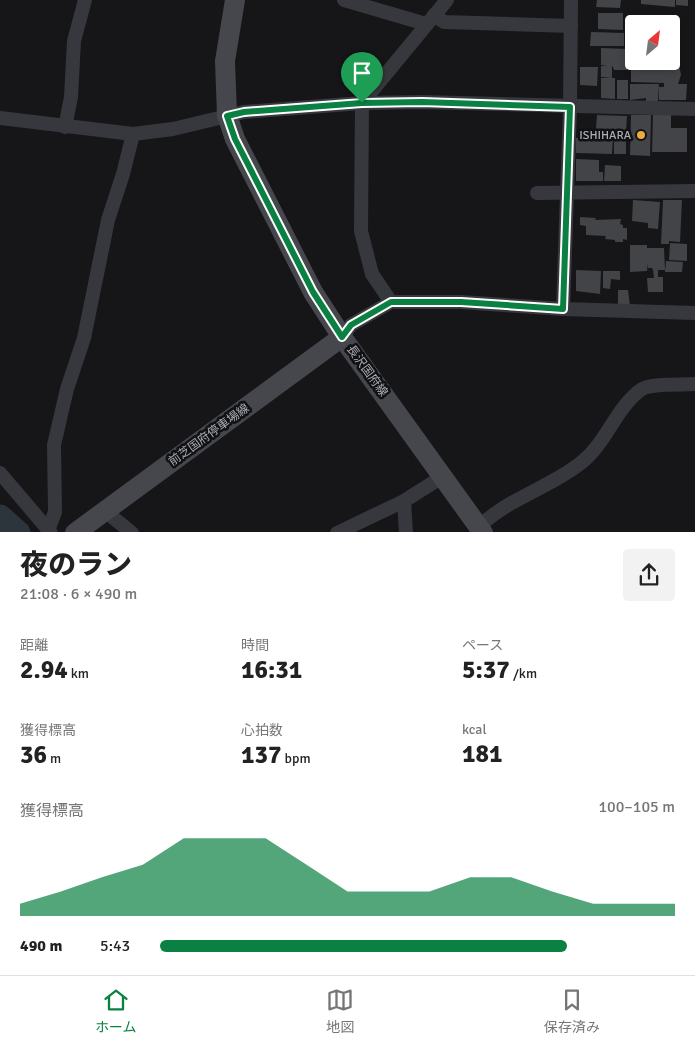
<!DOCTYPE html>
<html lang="ja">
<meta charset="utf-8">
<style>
:root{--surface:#fff;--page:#f2f2f2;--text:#222;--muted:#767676;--line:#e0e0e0;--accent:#0b8043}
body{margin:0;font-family:Signika,"Noto Sans JP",sans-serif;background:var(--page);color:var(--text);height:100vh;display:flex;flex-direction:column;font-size:19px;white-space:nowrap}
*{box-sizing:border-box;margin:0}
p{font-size:16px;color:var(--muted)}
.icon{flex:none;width:28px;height:28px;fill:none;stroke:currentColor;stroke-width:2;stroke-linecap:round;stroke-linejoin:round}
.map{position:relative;height:532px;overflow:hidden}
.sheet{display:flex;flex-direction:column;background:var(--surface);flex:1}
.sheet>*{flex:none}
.needle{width:32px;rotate:28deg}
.fabs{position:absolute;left:625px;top:15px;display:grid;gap:10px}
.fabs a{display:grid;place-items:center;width:55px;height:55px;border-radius:5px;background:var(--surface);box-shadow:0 2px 8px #0003;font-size:25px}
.pin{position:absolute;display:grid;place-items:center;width:42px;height:42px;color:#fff;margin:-51px -21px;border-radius:50% 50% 50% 0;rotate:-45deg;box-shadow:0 0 5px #0007}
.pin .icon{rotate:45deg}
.round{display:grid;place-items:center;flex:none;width:52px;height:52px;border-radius:5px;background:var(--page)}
.summary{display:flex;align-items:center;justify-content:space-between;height:85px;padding:0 20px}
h1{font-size:28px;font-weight:800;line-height:38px}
.stats{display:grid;grid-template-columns:repeat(3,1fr);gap:8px;height:85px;padding:5px 20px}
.stats div{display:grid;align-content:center}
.stats b{font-size:25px;font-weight:800}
.stats small{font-size:14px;font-weight:400}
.stats p{font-size:14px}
.chart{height:140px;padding:10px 20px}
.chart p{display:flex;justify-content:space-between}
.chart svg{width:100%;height:90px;margin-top:5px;fill:var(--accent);opacity:.7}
ul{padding:0 20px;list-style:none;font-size:16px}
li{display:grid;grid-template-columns:80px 60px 1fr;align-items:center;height:38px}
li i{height:12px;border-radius:6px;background:var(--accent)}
.tabs{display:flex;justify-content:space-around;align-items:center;height:70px;border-top:1px solid var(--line);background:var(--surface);font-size:14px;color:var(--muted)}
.tabs a{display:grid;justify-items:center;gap:2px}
.tabs .on{color:var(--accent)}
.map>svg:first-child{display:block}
</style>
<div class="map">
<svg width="695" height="533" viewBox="0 0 695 533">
<rect width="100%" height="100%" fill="#161618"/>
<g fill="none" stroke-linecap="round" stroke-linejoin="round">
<!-- river -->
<path stroke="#2d353c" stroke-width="25" d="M0 517 18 533"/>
</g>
<!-- building -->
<g fill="#434448">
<path d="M597 0H621L620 8 596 7Z"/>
<path d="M641 0H675V7L641 4Z"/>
<path d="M676 0H688V6L676 5Z"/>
<path d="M598 13H623V30L598 29Z"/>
<rect x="636" y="19" width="21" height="5"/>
<path d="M591 32 624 33V46H590Z"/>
<path d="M601 48 628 49 627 70H614L612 65V78L601 77V66L607 65H601Z"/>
<path d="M631 57H634V61H671V58H678L681 75 678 84H687L686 100H659V87H664V83L631 82Z"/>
<path d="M580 67H598L597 86 580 85Z"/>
<path d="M601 78H615V99L601 98Z"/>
<rect x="617" y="80" width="11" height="19"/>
<path d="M630 84H659L658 101H646V98L630 100Z"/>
<path d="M653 114 671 115V128H687V152H652Z"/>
<path d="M597 115 627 116 626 130 596 129Z"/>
<path d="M631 115H651L650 156 630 155Z"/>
<path d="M614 133 626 134V154H614Z"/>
<path d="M576 138H613L612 154 576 153Z"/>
<path d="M576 159 599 160V172H603V181H576Z"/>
<path d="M605 165 621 166V181H604Z"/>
<path d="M633 200 660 202 658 229 648 228V223L632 221Z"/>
<path d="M663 200H682L680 242 669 241V244H661Z"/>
<path d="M580 217 596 218 595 220 621 219 620 224 623 225V228H627V240L623 239V242H615V240L605 239 606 236 586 235V226L580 225Z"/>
<path d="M670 243 687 244V261L669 260Z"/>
<path d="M630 245H647V248H664L665 270H658V277H663V292H648L647 278H654L653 270 652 268H648V263L647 271 630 272Z"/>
<path d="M666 261 683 262 682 272H665Z"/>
<path d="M576 270 601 271 600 294 576 291Z"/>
<path d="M603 271H620V280L611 279 610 289 603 288Z"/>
<path d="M618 290H628L630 306H618Z"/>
</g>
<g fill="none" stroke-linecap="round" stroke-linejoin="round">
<!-- minor -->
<g stroke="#37383d" stroke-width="14">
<path d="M344 0 426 24"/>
<path d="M434 15 444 22 571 26"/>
<path d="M0 118 133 134 173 129 244 112 362 103 422 102 695 109"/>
<path d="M65 127 71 97 74 41 85 0"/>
<path d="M537 193 695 191"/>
<path d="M391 302 372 274 361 231 362 103 447 0"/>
<path d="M563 309 570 107 571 0"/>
<path d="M342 337 351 325 391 302H461L563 309 695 313"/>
<path d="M0 473 51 533"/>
<path d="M404 501 406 533"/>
<path d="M105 511 132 533"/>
<path d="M479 527C508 498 550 488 582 462 607 442 616 407 642 389 650 383 684 385 695 384"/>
<path d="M49 528 55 512 54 445 67 389 84 338 108 220 123 174 133 134"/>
<path d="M337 533 404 501 442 477"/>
</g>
<!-- secondary -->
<g stroke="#46474d" stroke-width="20">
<path d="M235 0 225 61 227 115 235 139 313 292 342 337 483 533"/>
<path d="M75 533 342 337"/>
</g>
</g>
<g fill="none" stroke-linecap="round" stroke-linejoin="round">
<defs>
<path id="route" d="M422 102 570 107 563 309 461 302H391L351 325 342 337 313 292 235 139 227 116 244 112 362 103Z"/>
</defs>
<!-- route casing -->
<use href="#route" stroke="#fff" stroke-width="10"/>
<!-- route -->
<use href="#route" stroke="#0b8043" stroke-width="6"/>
</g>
<!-- markers -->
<circle fill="#eaad3d" stroke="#111113" stroke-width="2" cx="641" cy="135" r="5"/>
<g text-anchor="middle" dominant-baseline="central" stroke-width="5" stroke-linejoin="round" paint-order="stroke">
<!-- poi labels -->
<g font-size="12" fill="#a9aeb7" stroke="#111113" text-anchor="end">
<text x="631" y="135">ISHIHARA</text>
</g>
<!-- street labels -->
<g font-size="12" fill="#a9aeb7" stroke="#111113">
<text transform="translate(367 371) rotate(54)">長沢国府線</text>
<text transform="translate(209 435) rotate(-36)">前芝国府停車場線</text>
</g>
</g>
</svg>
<div class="fabs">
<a><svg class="needle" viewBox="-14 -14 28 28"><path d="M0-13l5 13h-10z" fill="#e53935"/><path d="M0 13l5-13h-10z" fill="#767676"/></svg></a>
</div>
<div class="pin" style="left:362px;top:103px;background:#1e9e55"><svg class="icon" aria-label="arrive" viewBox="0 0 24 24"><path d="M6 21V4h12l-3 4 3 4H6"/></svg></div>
</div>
<section class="sheet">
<div class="summary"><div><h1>夜のラン</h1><p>21:08 · 6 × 490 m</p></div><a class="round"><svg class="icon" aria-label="share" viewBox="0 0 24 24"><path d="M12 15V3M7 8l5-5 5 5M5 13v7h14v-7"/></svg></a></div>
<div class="stats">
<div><p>距離</p><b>2.94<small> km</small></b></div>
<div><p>時間</p><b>16:31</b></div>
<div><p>ペース</p><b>5:37<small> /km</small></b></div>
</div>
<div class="stats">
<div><p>獲得標高</p><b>36<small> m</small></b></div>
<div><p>心拍数</p><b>137<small> bpm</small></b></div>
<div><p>kcal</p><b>181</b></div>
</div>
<div class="chart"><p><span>獲得標高</span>100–105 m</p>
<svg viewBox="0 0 160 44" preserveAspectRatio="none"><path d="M0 44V38L10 32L20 25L30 19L40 6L50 6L60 6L70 19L80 32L90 32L100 32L110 25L120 25L130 32L140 38L150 38L160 38V44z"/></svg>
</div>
<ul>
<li><b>490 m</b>5:43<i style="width:79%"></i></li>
</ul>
</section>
<nav class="tabs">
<a class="on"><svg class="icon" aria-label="home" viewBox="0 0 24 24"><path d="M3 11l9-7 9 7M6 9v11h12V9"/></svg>ホーム</a>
<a><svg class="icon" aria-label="map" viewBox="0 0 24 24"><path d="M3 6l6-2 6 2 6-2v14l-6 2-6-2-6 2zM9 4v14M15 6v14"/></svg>地図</a>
<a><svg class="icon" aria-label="saved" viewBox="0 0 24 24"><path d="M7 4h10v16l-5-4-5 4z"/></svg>保存済み</a>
</nav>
